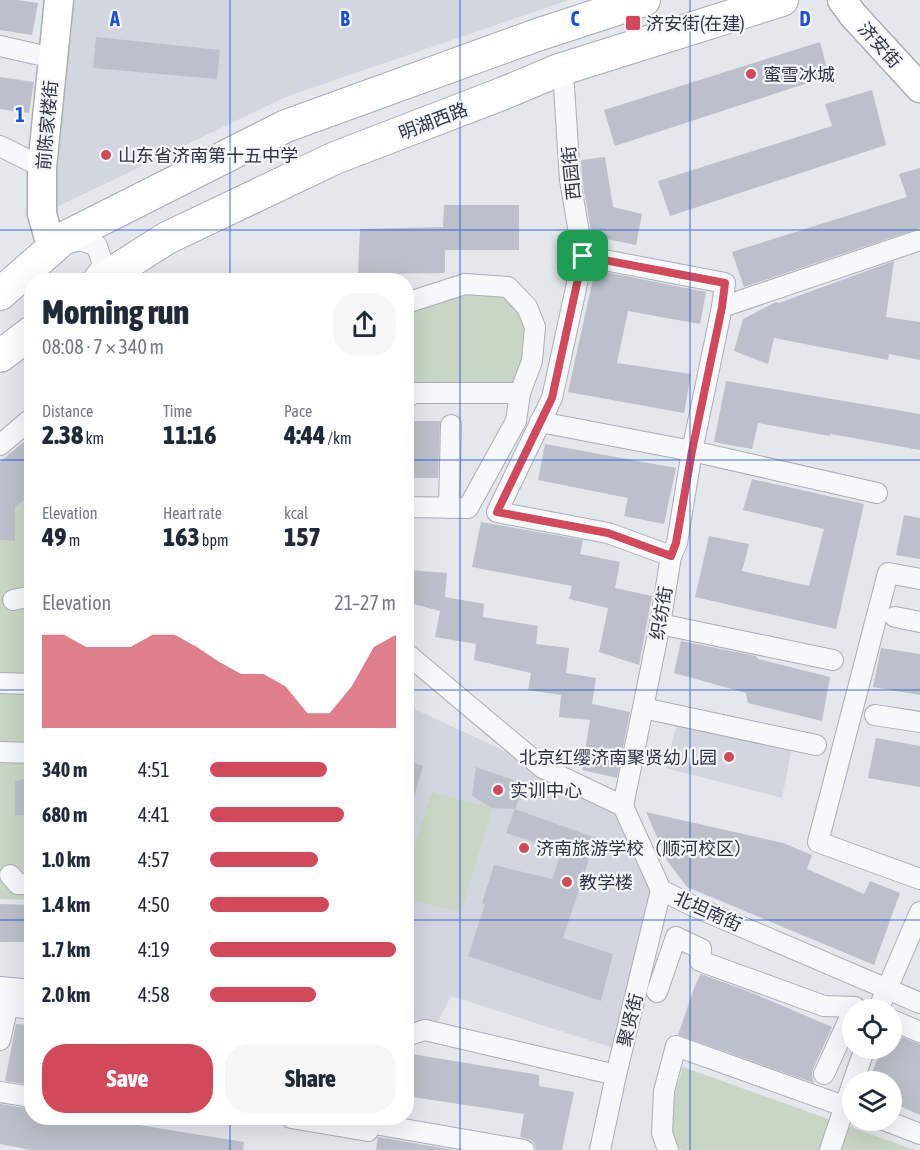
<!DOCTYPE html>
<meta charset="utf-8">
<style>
:root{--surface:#fff;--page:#f6f6f7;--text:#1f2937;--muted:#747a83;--accent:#d1495b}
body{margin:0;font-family:"Asap Condensed","Noto Sans SC",sans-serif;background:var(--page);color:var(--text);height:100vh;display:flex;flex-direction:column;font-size:22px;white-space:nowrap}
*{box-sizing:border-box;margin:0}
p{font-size:20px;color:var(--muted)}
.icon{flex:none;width:33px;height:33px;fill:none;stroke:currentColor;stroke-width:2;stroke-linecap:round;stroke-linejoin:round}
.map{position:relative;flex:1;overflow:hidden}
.side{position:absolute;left:24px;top:273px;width:390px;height:852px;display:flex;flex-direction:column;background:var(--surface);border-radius:24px;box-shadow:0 6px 24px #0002}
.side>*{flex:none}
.controls{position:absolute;left:842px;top:999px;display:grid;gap:12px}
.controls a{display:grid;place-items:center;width:60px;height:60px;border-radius:50%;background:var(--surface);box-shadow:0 6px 24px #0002;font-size:30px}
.pin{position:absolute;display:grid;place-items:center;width:51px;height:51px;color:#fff;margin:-26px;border-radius:12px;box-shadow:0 3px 9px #0006}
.round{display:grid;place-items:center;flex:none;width:63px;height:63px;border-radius:24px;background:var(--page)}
.headline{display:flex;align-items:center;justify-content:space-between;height:102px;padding:0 18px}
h1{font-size:33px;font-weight:800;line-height:45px}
.metrics{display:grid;grid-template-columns:repeat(3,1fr);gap:9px;height:102px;padding:6px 18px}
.metrics div{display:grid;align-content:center}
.metrics b{font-size:26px;font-weight:800}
.metrics small{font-size:16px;font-weight:400}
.metrics p{font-size:16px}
.chart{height:168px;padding:12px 18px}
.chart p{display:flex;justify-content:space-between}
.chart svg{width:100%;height:108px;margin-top:6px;fill:var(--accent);opacity:.7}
.action{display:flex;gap:12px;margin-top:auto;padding:12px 18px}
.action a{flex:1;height:69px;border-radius:24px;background:var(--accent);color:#fff;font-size:24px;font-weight:800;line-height:69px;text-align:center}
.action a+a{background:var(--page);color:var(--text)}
ul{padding:0 18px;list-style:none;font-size:20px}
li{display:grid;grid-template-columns:96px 72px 1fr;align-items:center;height:45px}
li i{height:15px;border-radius:8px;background:var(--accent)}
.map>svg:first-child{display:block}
</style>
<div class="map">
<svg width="920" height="1150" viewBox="0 0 920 1150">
<rect width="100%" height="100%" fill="#e4e7ec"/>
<!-- built -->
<g fill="#d2d6de">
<path d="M65 0H569L288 96 42 214Z"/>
<path d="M406 705 623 806 661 890 623 1051 451 996 432 1033 407 1022Z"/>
<path d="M677 722 792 747 782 798 666 768Z"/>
</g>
<!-- green -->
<g fill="#c9d6c5">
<path d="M508 287 527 307 520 393 407 399V303Z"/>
<path d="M31 494V775L15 782V815L31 816V900L0 899V540L15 541V515H6Z"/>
<path d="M432 792 492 808 461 912 407 899V868Z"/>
<path d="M683 1067 915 1150H682L675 1145 668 1116Z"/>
</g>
<!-- building -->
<g fill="#bbc0ca">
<path d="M0 0H17L38 3 32 35 0 30Z"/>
<path d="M96 37 220 50 217 79 93 68Z"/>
<path d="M820 42 829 76 615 146 604 110Z"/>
<path d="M0 77 34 82 29 113 0 109Z"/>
<path d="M872 90 886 145 670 216 658 181 832 126 825 104Z"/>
<path d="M605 157 613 207 642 214 636 245 592 236 582 179 581 160Z"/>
<path d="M920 168V228L744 287 732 252 907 197 899 174Z"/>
<path d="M444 205H519V250H445V273L358 274 360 229 443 227Z"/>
<path d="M894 261 886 317 920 322V360L889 354 888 360 774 338 768 364 734 351 743 319 776 302 779 303Z"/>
<path d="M595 270 706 292 700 324 628 311 617 363 691 374 684 413 568 392Z"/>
<path d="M726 381 920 414V450L831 434 830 436 758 423 752 449 714 442Z"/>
<path d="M414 421H440L438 478H406V435H414Z"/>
<path d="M32 435V494L15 507V541L0 540V462Z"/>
<path d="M545 444 676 468 664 524 624 516 628 498 538 480Z"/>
<path d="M752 479 864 504 836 629 695 597 709 536 749 544 742 571 809 586 824 529 743 510Z"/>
<path d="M904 515 920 518V559L896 555Z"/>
<path d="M481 522 583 540 580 554 620 562 615 588 652 596 639 665 599 652 608 608 569 599 572 586 472 567Z"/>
<path d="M409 570 447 573 445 597 484 604 483 617 538 626 536 644 569 648 566 673 596 678 592 704 630 712 617 778 582 770 590 720 559 717 561 695 528 690 531 673 474 660 476 644 435 637 440 611 406 602Z"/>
<path d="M681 641 756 656 758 659 830 677 822 721 748 703 746 693 674 673Z"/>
<path d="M881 648 920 654V695L873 687Z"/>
<path d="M876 738 920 746V787L868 778Z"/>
<path d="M406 760 423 766 410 810H406Z"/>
<path d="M476 767 525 784 515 809 492 808 472 796Z"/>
<path d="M32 775V816L15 815V782Z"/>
<path d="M515 809 596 838 563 938 613 954 601 1001 468 956 485 904 482 903 494 865 552 879 562 851 506 833Z"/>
<path d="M646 812 783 843 812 855 807 869 864 894 870 881 900 893 874 965 687 887 668 862Z"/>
<path d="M0 904 32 905V942H0Z"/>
<path d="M701 974 750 992 832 1027 813 1069 812 1075 814 1083 678 1035 696 983Z"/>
<path d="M16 1024 32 1025V1085L5 1081Z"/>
<path d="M891 1033 920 1044V1115L891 1102V1082H868L882 1048H891Z"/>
<path d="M406 1053 539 1075V1086L574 1092 562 1150H536L535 1145 531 1140 520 1137 524 1114 406 1096Z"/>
<path d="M0 1104 32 1109V1118H95L244 1142 243 1150H31L0 1144Z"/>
<path d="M378 1137 454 1150H376Z"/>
</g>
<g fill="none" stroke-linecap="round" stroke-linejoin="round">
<defs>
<g id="street">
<path d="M0 46 53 58"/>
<path d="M559 70 564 86 570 180 583 256 552 398 497 512 608 533 671 556"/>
<path d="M0 146 42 167"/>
<path d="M65 244 80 240 97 246 103 265 92 280"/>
<path d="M583 256 725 283 722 307"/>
<path d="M406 303 465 284 508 287 527 307 535 327 532 361 520 393 516 421 468 508 406 507"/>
<path d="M406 399 413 393H520"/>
<path d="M540 422 692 451 877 493"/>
<path d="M0 445 32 418"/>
<path d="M449 508 451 425"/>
<path d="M920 579 888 573 818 842 920 879"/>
<path d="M13 600 32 596"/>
<path d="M895 617 920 622"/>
<path d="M660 624 833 660"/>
<path d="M406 653 543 768 623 806 661 890 693 906 920 1003"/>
<path d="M0 683 32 684"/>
<path d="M643 708 816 745"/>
<path d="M875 715 920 722"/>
<path d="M0 752 32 753"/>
<path d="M623 806 660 624 671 556 677 543 692 451 722 307 920 240"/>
<path d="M10 875 18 884H32"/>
<path d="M0 987 32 990"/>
<path d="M657 992 676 937 701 949 700 961 824 1006 855 1007"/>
<path d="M0 1005 32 1009"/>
<path d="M878 1010 920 912"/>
<path d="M892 1020 920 1032"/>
<path d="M406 1036 425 1030 616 1075"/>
<path d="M0 1040 8 1005"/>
<path d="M824 1074 852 1013"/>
<path d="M853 1082 865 1048"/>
<path d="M0 1092 32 1097"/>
<path d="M291 1118 368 1131"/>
<path d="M884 1120 920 1134"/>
<path d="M369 1123 524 1150"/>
<path d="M600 1150 616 1075 661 890"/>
<path d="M668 1150 662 1133 664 1091 676 1046 852 1109"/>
<path d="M830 1150 852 1085"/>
</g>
<g id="secondary">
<path d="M842 0 853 15 920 88"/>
<path d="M52 249 42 214V167L59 0"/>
</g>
<g id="primary">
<path d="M101 280 167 238 335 158 504 93 559 70 782 0"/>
<path d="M0 294 64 238 286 126 537 35 644 0"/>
<path d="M0 356 32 332"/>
</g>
</defs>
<!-- street casing -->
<use href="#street" stroke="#a9aeb7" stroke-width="22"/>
<!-- secondary casing -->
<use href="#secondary" stroke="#a9aeb7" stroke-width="31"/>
<!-- primary casing -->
<use href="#primary" stroke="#a3abb8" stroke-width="34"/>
<!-- street -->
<use href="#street" stroke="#f7f8fa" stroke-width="20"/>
<!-- secondary -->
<use href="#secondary" stroke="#fff" stroke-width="28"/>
<!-- primary -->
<use href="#primary" stroke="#fff" stroke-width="32"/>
</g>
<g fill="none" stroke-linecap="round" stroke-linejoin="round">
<defs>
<path id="route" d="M583 256 725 283 722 307 692 451 676 543 671 556 608 533 497 512 552 398Z"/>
</defs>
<!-- route casing -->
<use href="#route" stroke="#fff" stroke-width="12"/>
<!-- route -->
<use href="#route" stroke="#d1495b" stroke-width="8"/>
</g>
<!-- grid -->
<path fill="none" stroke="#1d4ed8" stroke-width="1.5" stroke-opacity="0.55" d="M230 0V280M460 0V1150M690 0V1150M0 230H920M0 460H32M406 460H920M0 690H32M406 690H920M0 920H32M406 920H920M230 1118V1150"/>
<!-- markers -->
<g fill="#d1495b" stroke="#f4f6f9" stroke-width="2">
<rect x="625" y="15" width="16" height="16" rx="3"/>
<circle cx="751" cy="74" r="6"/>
<circle cx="106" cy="155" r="6"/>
<circle cx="729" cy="757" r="6"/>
<circle cx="498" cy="790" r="6"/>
<circle cx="524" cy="848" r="6"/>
<circle cx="567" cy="882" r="6"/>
</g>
<g text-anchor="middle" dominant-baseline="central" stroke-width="4.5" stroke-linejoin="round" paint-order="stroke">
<!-- poi labels -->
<g font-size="18" fill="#2b3445" stroke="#f4f6f9" text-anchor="start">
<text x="646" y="23">济安街(在建)</text>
<text x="763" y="74">蜜雪冰城</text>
<text x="118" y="155">山东省济南第十五中学</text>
<text x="717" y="757" text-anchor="end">北京红缨济南聚贤幼儿园</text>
<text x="510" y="790">实训中心</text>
<text x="536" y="848">济南旅游学校（顺河校区）</text>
<text x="579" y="882">教学楼</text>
</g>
<!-- street labels -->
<g font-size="18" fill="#2b3445" stroke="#f4f6f9">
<text transform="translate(880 45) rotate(48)">济安街</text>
<text transform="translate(433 121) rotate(-21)">明湖西路</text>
<text transform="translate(47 125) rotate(-85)">前陈家楼街</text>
<text transform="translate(571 173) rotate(-96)">西园街</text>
<text transform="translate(661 613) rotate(-80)">织纺街</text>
<text transform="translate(708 911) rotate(24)">北坦南街</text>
<text transform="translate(630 1020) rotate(-76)">聚贤街</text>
</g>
</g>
<g font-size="20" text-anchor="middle" font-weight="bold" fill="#1d4ed8" stroke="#f4f6f9" stroke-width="4.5" stroke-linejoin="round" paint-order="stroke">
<text x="115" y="26">A</text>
<text x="345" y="26">B</text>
<text x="575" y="26">C</text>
<text x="805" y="26">D</text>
<text x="20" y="122">1</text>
</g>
</svg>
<div class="controls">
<a><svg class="icon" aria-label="locate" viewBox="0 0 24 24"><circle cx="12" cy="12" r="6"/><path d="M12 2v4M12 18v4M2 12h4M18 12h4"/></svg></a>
<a><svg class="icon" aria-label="layers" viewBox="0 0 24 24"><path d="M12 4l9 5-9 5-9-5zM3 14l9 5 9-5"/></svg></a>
</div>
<div class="pin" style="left:583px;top:256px;background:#1e9e55"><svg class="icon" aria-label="arrive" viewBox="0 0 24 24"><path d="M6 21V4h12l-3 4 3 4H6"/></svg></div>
<section class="side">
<div class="headline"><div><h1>Morning run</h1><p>08:08 · 7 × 340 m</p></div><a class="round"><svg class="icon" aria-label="share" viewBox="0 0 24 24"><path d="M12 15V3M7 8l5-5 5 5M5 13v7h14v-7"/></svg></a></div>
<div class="metrics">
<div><p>Distance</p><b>2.38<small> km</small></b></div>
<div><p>Time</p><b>11:16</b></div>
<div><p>Pace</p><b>4:44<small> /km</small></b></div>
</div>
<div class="metrics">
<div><p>Elevation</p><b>49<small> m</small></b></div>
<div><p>Heart rate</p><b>163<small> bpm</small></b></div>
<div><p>kcal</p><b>157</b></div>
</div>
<div class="chart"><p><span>Elevation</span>21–27 m</p>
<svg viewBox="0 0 160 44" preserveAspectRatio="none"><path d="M0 44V6L10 6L20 11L30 11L40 11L50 6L60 6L70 11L80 17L90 22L100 22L110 27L120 38L130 38L140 27L150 11L160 6V44z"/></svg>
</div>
<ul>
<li><b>340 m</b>4:51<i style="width:63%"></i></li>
<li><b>680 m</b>4:41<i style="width:72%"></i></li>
<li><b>1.0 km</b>4:57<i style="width:58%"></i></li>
<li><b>1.4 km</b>4:50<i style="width:64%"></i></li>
<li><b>1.7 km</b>4:19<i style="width:100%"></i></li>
<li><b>2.0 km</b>4:58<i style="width:57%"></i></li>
</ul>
<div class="action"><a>Save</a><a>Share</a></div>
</section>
</div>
